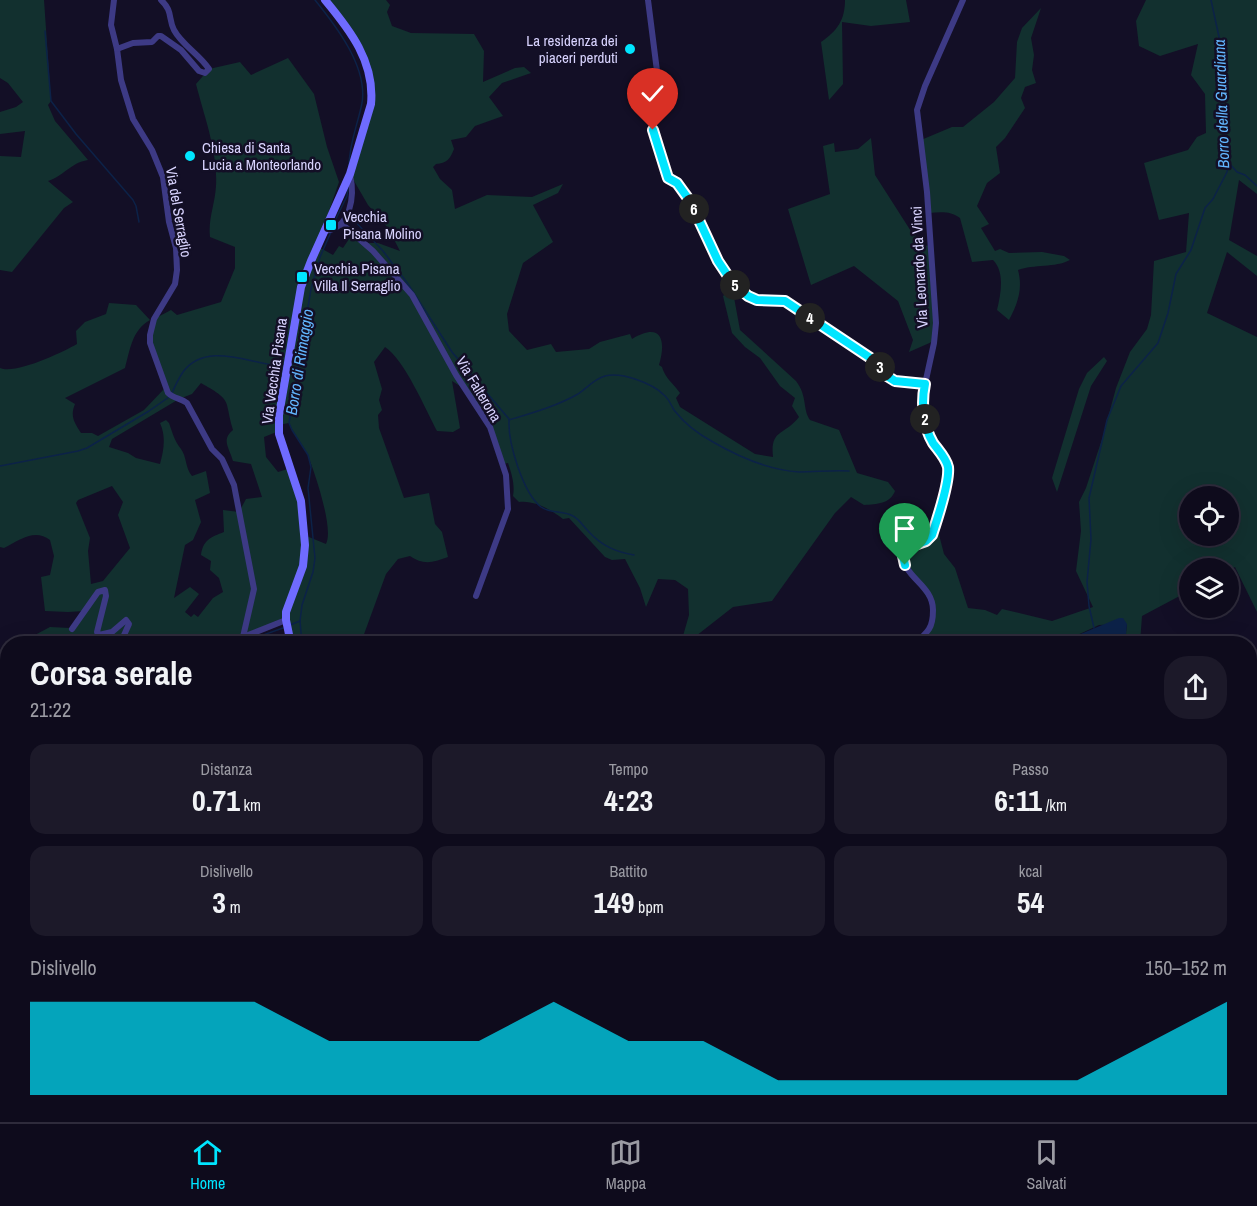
<!DOCTYPE html>
<html lang="it">
<meta charset="utf-8">
<style>
:root{--surface:#0e0b1c;--page:#1c1929;--text:#f1f3f6;--muted:#9b9ba3;--line:#2e2b3b;--accent:#00e5ff}
body{margin:0;font-family:"Archivo Narrow",sans-serif;background:var(--page);color:var(--text);height:100vh;display:flex;flex-direction:column;font-size:22px;white-space:nowrap}
*{box-sizing:border-box;margin:0}
p{font-size:20px;color:var(--muted)}
.icon{flex:none;width:33px;height:33px;fill:none;stroke:currentColor;stroke-width:2;stroke-linecap:round;stroke-linejoin:round}
.map{position:relative;flex:1;overflow:hidden}
.sheet{position:absolute;left:0px;top:636px;width:1257px;height:486px;display:flex;flex-direction:column;background:var(--surface);border-radius:24px 24px 0 0;box-shadow:0 6px 24px #0002,0 0 0 2px var(--line)}
.sheet>*{flex:none}
.tools{position:absolute;left:1179px;top:486px;display:grid;gap:12px}
.tools a{display:grid;place-items:center;width:60px;height:60px;border-radius:50%;background:var(--surface);box-shadow:0 6px 24px #0002,0 0 0 2px var(--line);font-size:30px}
.pin{position:absolute;display:grid;place-items:center;width:51px;height:51px;color:#fff;margin:-62px -26px;border-radius:50% 50% 50% 0;rotate:-45deg;box-shadow:0 0 6px #0007}
.pin .icon{rotate:45deg}
.km{position:absolute;width:30px;height:30px;margin:-15px;border-radius:50%;background:#222;color:#fff;font-size:16px;line-height:30px;text-align:center}
.round{display:grid;place-items:center;flex:none;width:63px;height:63px;border-radius:24px;background:var(--page)}
.head{display:flex;align-items:center;justify-content:space-between;height:102px;padding:0 30px}
h1{font-size:33px;font-weight:800;line-height:45px}
.metrics{display:grid;grid-template-columns:repeat(3,1fr);gap:9px;height:102px;padding:6px 30px}
.metrics div{display:grid;align-content:center;border-radius:15px;background:var(--page);text-align:center}
.metrics b{font-size:30px;font-weight:800}
.metrics small{font-size:16px;font-weight:400}
.metrics p{font-size:16px}
.chart{height:168px;padding:12px 30px}
.chart p{display:flex;justify-content:space-between}
.chart svg{width:100%;height:108px;margin-top:6px;fill:var(--accent);opacity:.7}
.menu{display:flex;justify-content:space-around;align-items:center;height:84px;border-top:2px solid var(--line);background:var(--surface);font-size:16px;color:var(--muted)}
.menu a{display:grid;justify-items:center;gap:3px}
.menu .selected{color:var(--accent)}
.map>svg:first-child{display:block}
</style>
<div class="map">
<svg width="1257" height="1122" viewBox="0 0 1257 1122">
<rect width="100%" height="100%" fill="#130f26"/>
<!-- green -->
<g fill="#12302f" fill-rule="evenodd">
<path d="M0 0H44L51 101 48 105 55 121 88 160C70 163 64 176 48 181L73 202 64 208 12 272 0 270V156L21 157 25 131 0 134V112L16 107 23 102 8 83 0 78Z"/>
<path d="M325 0H386L390 5 387 12 392 26 411 33 474 34 484 51 483 82 515 68 524 67 531 73 502 83 489 97 503 116 475 126 466 137 451 140 454 149C450 159 447 163 436 164L433 167 440 179 452 190 455 209 487 195 532 197 563 184 558 193 533 205 553 242 523 263 507 314 509 331 527 350 551 344 556 352 589 349 600 342 630 334 632 339C660 322 667 338 659 365L662 367C665 378 673 383 680 393L676 398 680 407 755 454 773 457C770 429 784 436 799 417L792 406 795 398 780 386 760 358 745 347 732 333 723 296 728 292H733L740 330 796 381C808 397 802 409 810 420L839 430 857 473 888 482 895 491C890 504 877 504 864 505L851 497 835 513 772 601 733 607 687 643H681L689 615 688 589 675 580 658 579 646 607 640 588 625 559 612 560 605 557 569 518 563 519C551 510 535 500 519 502L513 496C515 485 512 475 508 463L503 464 487 419 460 386 452 381 460 428 453 432 437 431C426 410 404 359 385 347L374 362 382 389 379 400 382 410 378 415 379 428 404 498 429 493 435 524 442 532 448 557C432 563 423 565 410 556L398 559 386 574 363 637 359 643H290L286 621 253 632 255 643H55L35 635 50 627 70 628 84 611 68 612 45 611 41 577 50 575 54 556 50 540C35 528 19 540 4 548L0 547V368C15 375 63 352 77 344L76 331 85 322 106 314 109 303 136 305 150 320C132 330 130 350 125 368L65 398 75 404C70 416 74 422 81 433H92L98 436 144 410 165 388 150 343 154 319 171 310 177 315 221 302 235 268V247L210 237C208 219 215 204 216 186 218 152 204 116 196 84L209 69 240 62 251 75 288 58 314 94 327 147 339 182 317 246 333 255 339 246 343 248 349 239 355 235 365 243H378L400 251 388 228 368 205 350 174 371 104 365 60ZM201 383C209 388 225 395 227 405 229 413 230 421 233 430 221 440 229 447 233 461L251 464 262 497 246 499 239 512 223 510 224 532C211 537 203 540 201 555L211 561 210 570 219 578 223 592 213 598 198 617 194 614 191 617 185 612 199 594 190 587 174 598 185 545 193 540 201 522 195 500 210 493 206 471 192 476C185 468 187 457 181 449 174 440 173 434 169 423L166 420 160 423C166 436 164 450 160 464L136 458 128 453 109 447 112 439 179 399 192 394ZM289 423C294 435 303 444 308 456 315 473 334 529 326 544L304 535 291 468 278 472 266 457 264 437 279 431 278 425ZM112 486 123 502 118 515 130 548 103 581 91 584 88 551 90 538 76 503 78 500Z"/>
<path d="M845 0H906L910 22 871 26 842 22 843 84 829 100 821 42C837 31 845 20 845 0Z"/>
<path d="M1146 0H1257V194L1239 180 1229 240 1257 256V276L1227 252 1207 313 1257 337V612L1235 567 1229 570 1190 568 1189 591 1142 616 1140 643H1125L1127 624 1099 625 1071 638 1070 643H917L930 628 933 606 913 577 903 552 925 541 936 523 944 554 955 568 968 608 985 610 997 615 1002 609 1052 621 1093 607 1076 571 1081 531 1079 502 1086 488 1103 436 1116 388 1130 352 1147 329 1151 315 1154 261 1186 252 1189 213 1159 220 1144 163 1188 150 1197 137 1206 133 1205 94 1191 75 1198 44 1160 56 1139 46 1136 21ZM1190 496H1228V536H1190Z"/>
<path d="M1041 8 1031 38 1034 55 1032 70 1036 83 1025 87 1021 98 1025 108 1005 138 996 147 1000 173 987 183 977 206 989 224 981 228 995 251 1000 249 1009 253 1042 252 1064 256 1070 260C1055 268 1034 264 1018 270 1023 289 1018 303 1009 320L997 310C1001 293 1005 272 993 260L972 262 960 218C951 211 941 212 929 213L921 140 952 127H963L994 102 1015 78 1017 42 1022 28Z"/>
<path d="M871 138 875 175 914 236 916 235 918 247 931 245 934 341 909 352 913 340 898 301 854 266 811 285 788 209 830 194 823 146 834 143 835 152 858 149Z"/>
<path d="M1104 357 1107 361 1091 386 1057 492 1052 478 1079 389 1087 373Z"/>
<path d="M7 679 8 891 5 892 0 905V681Z"/>
<path d="M1250 861 1257 864V1122H1143L1142 1115 1250 1114Z"/>
<path d="M0 935 8 948 7 1102 0 1097Z"/>
<path d="M285 1114 278 1117 286 1122H12L11 1115Z"/>
<path d="M335 1115 1090 1114 1093 1118 1108 1115 1110 1122H332Z"/>
</g>
<!-- water -->
<path fill="#0c2248" d="M1119 618H1123L1127 624 1125 643H1069L1071 638Z"/>
<g fill="none" stroke-linecap="round" stroke-linejoin="round">
<!-- stream -->
<g stroke="#0c2248" stroke-width="1.5">
<path d="M315 0C336 26 368 67 362 103 358 124 349 143 349 166"/>
<path d="M45 31 51 101 76 134 133 200 136 206 139 222"/>
<path d="M1228 162 1237 172 1245 175 1257 186"/>
<path d="M350 216 383 251 408 284 452 352 509 419"/>
<path d="M333 225 347 196 348 188"/>
<path d="M172 393C175 386 179 378 183 372 207 340 252 365 283 366"/>
<path d="M509 420C532 413 557 406 578 394 587 388 594 379 605 376 622 372 652 383 664 395 669 399 671 405 674 410 684 423 698 434 713 442 739 457 768 470 799 472 816 472 832 470 849 471"/>
<path d="M509 421C508 443 523 493 541 507 551 514 563 510 573 516 579 519 584 527 589 532 602 546 616 552 634 555"/>
<path d="M0 466 78 451 87 448 149 411 169 397"/>
<path d="M290 625 300 621"/>
<path d="M1094 628 1089 606 1087 582 1091 539 1089 498 1107 420 1121 386 1158 343 1168 313 1176 274 1191 250 1205 208 1213 199 1227 172 1228 162 1221 90V46L1211 0"/>
<path d="M238 644 283 628"/>
<path d="M302 644 300 621 302 605 313 572 315 558 308 488 311 467 308 455 292 430 289 423 311 289 320 257 331 232"/>
<path d="M0 825 8 824"/>
<path d="M1250 865 1257 870"/>
<path d="M0 989H8"/>
<path d="M656 1114 662 1122"/>
<path d="M1010 1114 1024 1122"/>
<path d="M176 1122 182 1114"/>
<path d="M334 1122 337 1114"/>
</g>
<!-- minor -->
<g stroke="#3d3a85" stroke-width="6">
<path d="M114 0 111 25 117 49 121 80 133 119 152 150 163 177 169 222 176 248 177 270 175 284 154 319 150 335V343L168 393C174 399 181 398 187 403L212 449 222 459 234 485 254 589 243 637"/>
<path d="M648 0 657 71 651 111 653 130 668 178 677 183 690 201 718 261 732 282 748 296 757 300 785 301 872 359 887 376 895 381 925 384"/>
<path d="M117 49 133 43 152 42 158 36H161L181 50 199 71 205 73 209 69C199 54 182 45 174 30 168 18 173 11 161 0"/>
<path d="M342 224 373 251 412 295 456 375 490 427 506 475 508 509 476 596"/>
<path d="M324 231C351 229 355 196 350 175"/>
<path d="M72 629 98 592 105 590 106 596 97 632 99 635 112 632 126 620 129 624 120 644"/>
<path d="M219 644 243 637 286 620"/>
<path d="M917 644C920 638 926 634 929 629 933 623 933 616 933 610 933 584 901 577 903 552 910 543 923 543 932 535L948 472 946 460 928 434 922 398 934 343 936 323 927 192 917 110 925 86 963 0"/>
<path d="M1250 1040 1257 1039"/>
</g>
<!-- secondary -->
<g stroke="#6f6bff" stroke-width="8">
<path d="M291 644 286 620V612L303 566 305 545 301 501 279 434V415L301 287 311 261 350 174 371 104C375 62 350 30 325 0"/>
<path d="M266 1114 286 1122"/>
</g>
</g>
<g fill="none" stroke-linecap="round" stroke-linejoin="round">
<defs>
<path id="route" d="M653 130 668 178 677 183 690 201 718 261 732 282 748 296 757 300 785 301 872 359 887 376 895 381 925 384C921 403 923 426 933 443 938 450 946 458 948 467 950 482 937 520 932 535L926 541 906 548 903 556 905 565"/>
</defs>
<!-- route casing -->
<use href="#route" stroke="#fff" stroke-width="12"/>
<!-- route -->
<use href="#route" stroke="#00e5ff" stroke-width="8"/>
</g>
<!-- markers -->
<g fill="#00e5ff" stroke="#130f26" stroke-width="2">
<circle cx="630" cy="49" r="6"/>
<circle cx="190" cy="156" r="6"/>
<rect x="325" y="219" width="12" height="12" rx="3"/>
<rect x="296" y="271" width="12" height="12" rx="3"/>
</g>
<g text-anchor="middle" dominant-baseline="central" stroke-width="5" stroke-linejoin="round" paint-order="stroke">
<!-- poi labels -->
<g font-size="15" fill="#d9d4ff" stroke="#130f26" text-anchor="start">
<text x="618" y="40" text-anchor="end">La residenza dei<tspan x="618" dy="17">piaceri perduti</tspan></text>
<text x="202" y="147">Chiesa di Santa<tspan x="202" dy="17">Lucia a Monteorlando</tspan></text>
<text x="343" y="216">Vecchia<tspan x="343" dy="17">Pisana Molino</tspan></text>
<text x="314" y="268">Vecchia Pisana<tspan x="314" dy="17">Villa Il Serraglio</tspan></text>
</g>
<!-- street labels -->
<g font-size="15" fill="#d9d4ff" stroke="#130f26">
<text transform="translate(179 212) rotate(80)">Via del Serraglio</text>
<text transform="translate(919 267) rotate(-93)">Via Leonardo da Vinci</text>
<text transform="translate(274 371) rotate(-82)">Via Vecchia Pisana</text>
<text transform="translate(479 389) rotate(59)">Via Falterona</text>
</g>
<!-- water labels -->
<g font-size="16" font-style="italic" fill="#62b6ff" stroke="#130f26">
<text transform="translate(1221 104) rotate(-92)">Borro della Guardiana</text>
<text transform="translate(299 362) rotate(-81)">Borro di Rimaggio</text>
</g>
</g>
</svg>
<div class="tools">
<a><svg class="icon" aria-label="locate" viewBox="0 0 24 24"><circle cx="12" cy="12" r="6"/><path d="M12 2v4M12 18v4M2 12h4M18 12h4"/></svg></a>
<a><svg class="icon" aria-label="layers" viewBox="0 0 24 24"><path d="M12 4l9 5-9 5-9-5zM3 14l9 5 9-5"/></svg></a>
</div>
<div class="pin" style="left:905px;top:565px;background:#1e9e55"><svg class="icon" aria-label="arrive" viewBox="0 0 24 24"><path d="M6 21V4h12l-3 4 3 4H6"/></svg></div>
<div class="pin" style="left:653px;top:130px;background:#d93025"><svg class="icon" aria-label="check" viewBox="0 0 24 24"><path d="M5 12l5 5 9-10"/></svg></div>
<b class="km" style="left:925px;top:419px">2</b>
<b class="km" style="left:880px;top:367px">3</b>
<b class="km" style="left:810px;top:318px">4</b>
<b class="km" style="left:735px;top:285px">5</b>
<b class="km" style="left:694px;top:209px">6</b>
<section class="sheet">
<div class="head"><div><h1>Corsa serale</h1><p>21:22</p></div><a class="round"><svg class="icon" aria-label="share" viewBox="0 0 24 24"><path d="M12 15V3M7 8l5-5 5 5M5 13v7h14v-7"/></svg></a></div>
<div class="metrics">
<div><p>Distanza</p><b>0.71<small> km</small></b></div>
<div><p>Tempo</p><b>4:23</b></div>
<div><p>Passo</p><b>6:11<small> /km</small></b></div>
</div>
<div class="metrics">
<div><p>Dislivello</p><b>3<small> m</small></b></div>
<div><p>Battito</p><b>149<small> bpm</small></b></div>
<div><p>kcal</p><b>54</b></div>
</div>
<div class="chart"><p><span>Dislivello</span>150–152 m</p>
<svg viewBox="0 0 160 44" preserveAspectRatio="none"><path d="M0 44V6L10 6L20 6L30 6L40 22L50 22L60 22L70 6L80 22L90 22L100 38L110 38L120 38L130 38L140 38L150 22L160 6V44z"/></svg>
</div>
</section>
</div>
<nav class="menu">
<a class="selected"><svg class="icon" aria-label="home" viewBox="0 0 24 24"><path d="M3 11l9-7 9 7M6 9v11h12V9"/></svg>Home</a>
<a><svg class="icon" aria-label="map" viewBox="0 0 24 24"><path d="M3 6l6-2 6 2 6-2v14l-6 2-6-2-6 2zM9 4v14M15 6v14"/></svg>Mappa</a>
<a><svg class="icon" aria-label="saved" viewBox="0 0 24 24"><path d="M7 4h10v16l-5-4-5 4z"/></svg>Salvati</a>
</nav>
